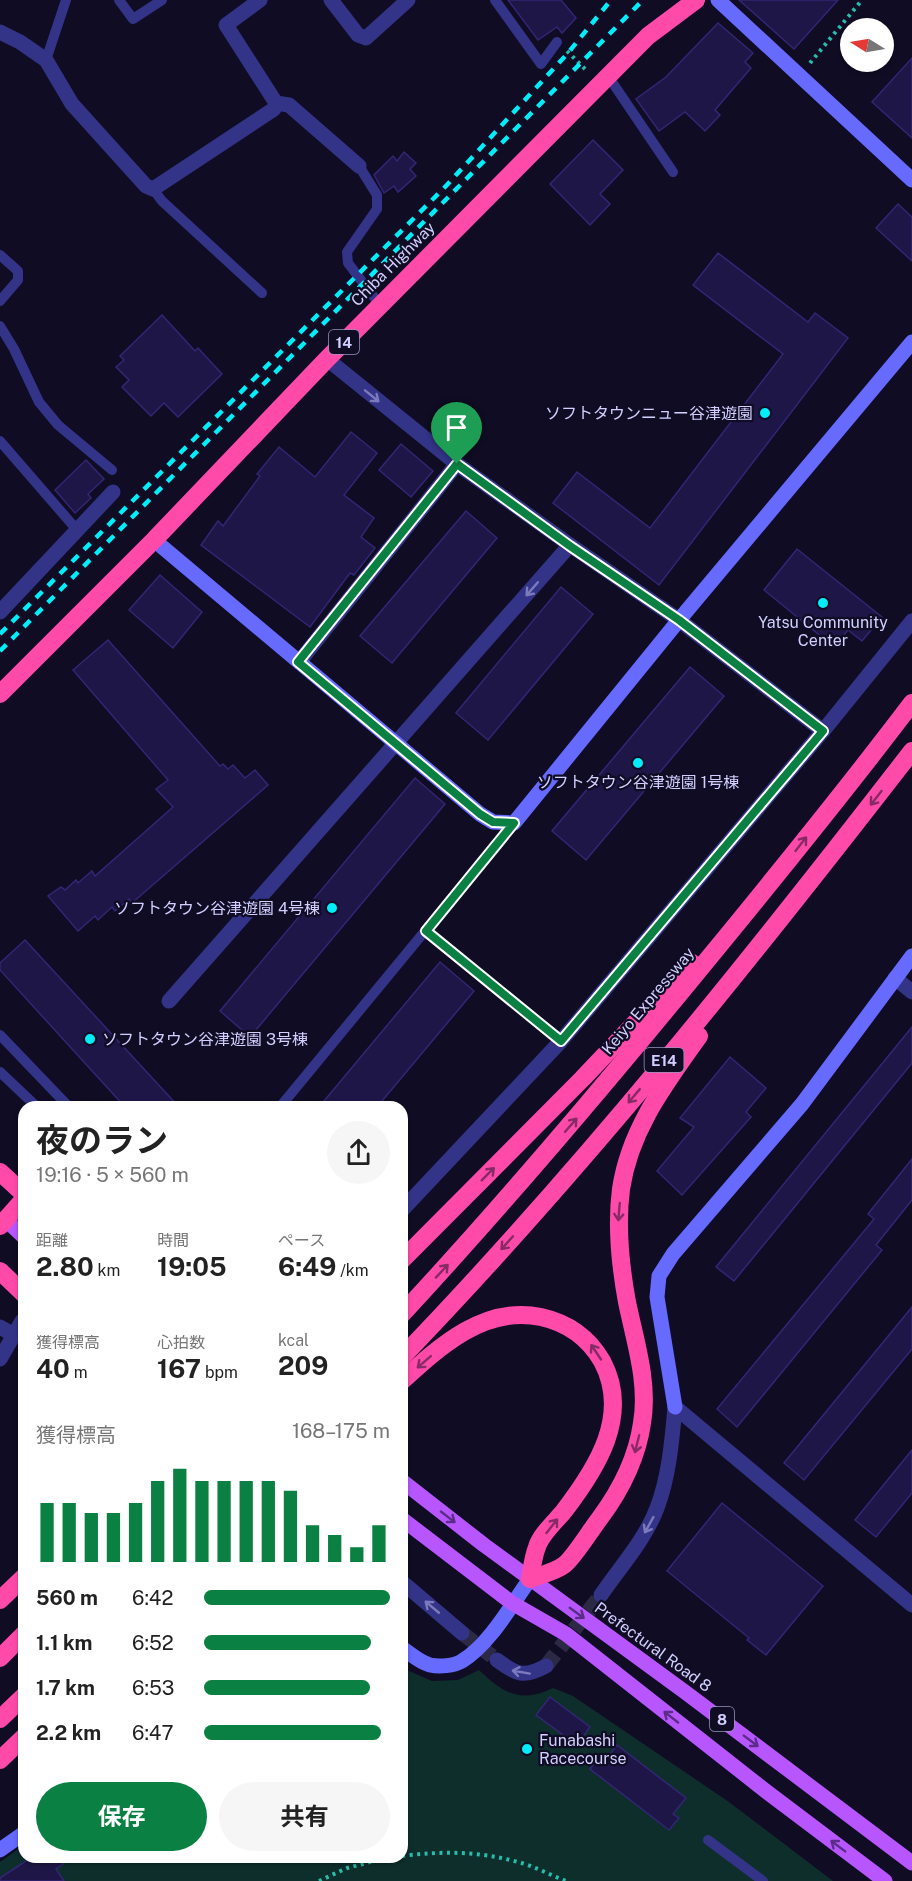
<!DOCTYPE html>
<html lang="ja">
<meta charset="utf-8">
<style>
:root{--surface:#fff;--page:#f6f6f6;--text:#222;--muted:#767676;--accent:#0b8043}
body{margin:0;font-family:"Public Sans","Noto Sans JP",sans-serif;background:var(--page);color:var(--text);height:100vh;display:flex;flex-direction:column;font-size:22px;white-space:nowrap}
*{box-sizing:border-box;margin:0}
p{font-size:20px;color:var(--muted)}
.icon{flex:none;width:33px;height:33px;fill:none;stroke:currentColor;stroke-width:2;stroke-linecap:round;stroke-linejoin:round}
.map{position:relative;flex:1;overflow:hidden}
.sheet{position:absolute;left:18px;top:1101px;width:390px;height:762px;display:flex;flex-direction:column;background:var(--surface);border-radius:18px;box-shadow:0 2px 4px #0004}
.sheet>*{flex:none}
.needle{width:39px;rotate:281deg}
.controls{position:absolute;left:840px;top:18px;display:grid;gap:12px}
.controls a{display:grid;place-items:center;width:54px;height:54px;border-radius:50%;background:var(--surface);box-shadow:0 2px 4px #0004;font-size:30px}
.pin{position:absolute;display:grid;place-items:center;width:51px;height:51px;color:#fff;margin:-62px -26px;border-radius:50% 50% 50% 0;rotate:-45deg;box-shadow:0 0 6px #0007}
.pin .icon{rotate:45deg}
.round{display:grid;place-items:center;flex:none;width:63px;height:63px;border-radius:32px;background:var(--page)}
.headline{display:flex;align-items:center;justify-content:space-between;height:102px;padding:0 18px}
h1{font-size:33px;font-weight:700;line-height:45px}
.stats{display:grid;grid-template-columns:repeat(3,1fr);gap:9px;height:102px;padding:6px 18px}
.stats div{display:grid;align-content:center}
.stats b{font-size:26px;font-weight:700}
.stats small{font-size:16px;font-weight:400}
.stats p{font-size:16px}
.chart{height:168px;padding:12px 18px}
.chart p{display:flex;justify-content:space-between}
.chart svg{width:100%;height:108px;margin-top:6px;stroke:var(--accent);stroke-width:6}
.action{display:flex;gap:12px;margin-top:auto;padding:12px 18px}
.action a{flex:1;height:69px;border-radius:36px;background:var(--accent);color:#fff;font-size:24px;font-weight:700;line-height:69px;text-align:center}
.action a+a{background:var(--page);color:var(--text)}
ul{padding:0 18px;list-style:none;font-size:20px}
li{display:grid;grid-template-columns:96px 72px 1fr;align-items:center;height:45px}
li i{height:15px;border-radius:8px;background:var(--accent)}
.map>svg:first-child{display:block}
</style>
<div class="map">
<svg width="912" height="1881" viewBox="0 0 912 1881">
<rect width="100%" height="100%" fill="#0f0c24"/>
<!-- green -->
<path fill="#0e2e2c" d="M402 1668 432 1681 458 1680 479 1670C503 1693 520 1704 553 1688L573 1696 729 1802 833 1881H0V1862L24 1845V1857H402Z"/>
<!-- building -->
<g fill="#1e1646" stroke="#322675" stroke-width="1.5">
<path d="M508 0H561L576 18 562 33 557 27 538 40Z"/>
<path d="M739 0H838L794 49Z"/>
<path d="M718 23 753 53 745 62 751 68 715 110 720 115 705 131 685 112 659 131 636 99 666 77Z"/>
<path d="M912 58V138L872 102Z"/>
<path d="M593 140 623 170 600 194 610 204 590 225 550 184Z"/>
<path d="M404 152 416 163 410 169 416 176 398 192 394 186 384 193 374 175 393 156 397 161Z"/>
<path d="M898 204 912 217V261L876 228Z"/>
<path d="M718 253 808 322 815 313 848 338 659 585 553 503 577 472 650 528 783 354 693 285Z"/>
<path d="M162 315 195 351 198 348 222 374 178 417 164 403 151 416 122 387 129 380 116 367 124 360 120 356Z"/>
<path d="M351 432 377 453 344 495 374 518 361 537 375 548 354 575 350 573 310 627 201 545 218 521 223 526 260 476 257 474 279 447 315 477Z"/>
<path d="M401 444 433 471 411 497 379 470Z"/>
<path d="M86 460 104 479 88 494 91 498 75 513 55 490Z"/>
<path d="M466 511 497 538 392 663 360 636Z"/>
<path d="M797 549 882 617 862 641 848 630 834 647 764 590Z"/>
<path d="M160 575 202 612 173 648 129 610Z"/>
<path d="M561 587 593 614 488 740 456 713Z"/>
<path d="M108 640 220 766 223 764 228 769 233 765 245 778 255 770 268 785 132 903 129 899 115 911 112 907 98 920 95 916 78 931 48 896 61 887 65 890 76 880 78 883 92 871 95 876 173 807 156 789 168 780 73 670Z"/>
<path d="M690 667 724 696 586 860 552 831Z"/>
<path d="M415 778 445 804 250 1037 220 1011Z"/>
<path d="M25 940 179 1107H125L0 970V963Z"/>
<path d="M440 962 474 991 377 1107H319Z"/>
<path d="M912 1027V1063L734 1281 716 1267Z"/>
<path d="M730 1057 766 1088 746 1112 751 1117 682 1195 657 1171 694 1127 680 1118Z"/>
<path d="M912 1159V1200L876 1245 882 1250 737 1427 717 1409 874 1219 868 1214Z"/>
<path d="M912 1307V1349L804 1480 784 1463Z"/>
<path d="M912 1450V1493L876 1537 855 1520Z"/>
<path d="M722 1503 823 1586 766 1655 747 1640 749 1638 667 1571Z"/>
<path d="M550 1697 590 1727 577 1745 536 1715Z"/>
<path d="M617 1745 686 1798 673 1814 679 1818 669 1830 590 1769 599 1757 605 1761Z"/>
<path d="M32 1857H73L56 1869 64 1881H0V1878Z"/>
</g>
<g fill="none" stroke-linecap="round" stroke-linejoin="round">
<!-- street-tunnel -->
<g stroke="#2c2945" stroke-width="15" stroke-dasharray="15 8" stroke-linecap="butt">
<path d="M462 1633 497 1660"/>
<path d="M546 1666 601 1595"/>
</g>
<!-- path -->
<g stroke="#24bead" stroke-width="4" stroke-dasharray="3 4.5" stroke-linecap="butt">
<path d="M567 51 587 71"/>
<path d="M810 63 862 0"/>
<path d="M402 1856C443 1851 478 1851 518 1862 534 1866 550 1875 566 1881"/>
<path d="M319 1881 347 1868 390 1857"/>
</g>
<!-- lane -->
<g stroke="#333487" stroke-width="10">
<path d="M119 0 133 19 162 0"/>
<path d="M495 0 541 64 557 42"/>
<path d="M46 60 66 0"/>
<path d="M608 76 673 172"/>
<path d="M359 166 377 195V209L347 252 348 263 380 305"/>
<path d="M153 189 162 201 262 293"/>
<path d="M0 255 18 271V280L0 301"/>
<path d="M0 326 14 349 39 402 58 425 112 470"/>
<path d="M0 441 77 530"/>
<path d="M426 931 561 1041"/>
<path d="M0 1035 69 1107"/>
<path d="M0 1072 37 1107"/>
<path d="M280 1107 514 823"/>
<path d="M708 1840 763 1881"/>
</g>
<!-- street -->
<g stroke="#333487" stroke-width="15">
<path d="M260 0 226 25 276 103 289 105 359 166"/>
<path d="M331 0 358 35 366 38 408 0"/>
<path d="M0 32 20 42 46 60 72 104 146 186 153 189 274 109 276 103"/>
<path d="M327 359 457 464 570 545 679 620 823 731"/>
<path d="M0 612 113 492"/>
<path d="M299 662 457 464"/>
<path d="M895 978 912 992"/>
<path d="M169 1001 570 545"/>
<path d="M402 1210 561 1041 823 731 912 621"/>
<path d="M0 1327 14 1335"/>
<path d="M0 1359 22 1321"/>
<path d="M675 1407 912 1605"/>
<path d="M402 1582 462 1633"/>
<path d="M601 1595C620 1567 645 1540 657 1508 669 1477 672 1440 675 1407"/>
<path d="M497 1660C517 1675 524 1678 546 1666"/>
</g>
<!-- secondary -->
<g stroke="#666aff" stroke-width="15">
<path d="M718 0 912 180"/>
<path d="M154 540 480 814 493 822 514 823 679 620 912 342"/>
<path d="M675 1407 657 1297 659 1276 673 1254 802 1104 912 956"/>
<path d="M402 1648C411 1654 419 1662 430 1665 439 1667 454 1666 462 1661 489 1645 512 1604 530 1579"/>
<path d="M0 1850 24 1833"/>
</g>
<!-- primary -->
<g stroke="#b756ff" stroke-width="15">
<path d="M5 1219 24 1237"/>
<path d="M402 1481 484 1545 685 1692 912 1863"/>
<path d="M402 1519 512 1603 566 1634 767 1792 885 1881"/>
</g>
<!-- highway -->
<g stroke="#ff4aaa" stroke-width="18">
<path d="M0 694 154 540 327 359 648 36 696 0"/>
<path d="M0 1172 24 1194"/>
<path d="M0 1226 24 1199"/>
<path d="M402 1260 583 1078 692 963"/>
<path d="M0 1271 24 1294"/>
<path d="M402 1314C508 1200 609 1080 708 959 777 875 846 790 912 703"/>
<path d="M402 1357C585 1167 751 959 912 751"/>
<path d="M402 1381C440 1346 485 1305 541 1317 568 1323 588 1337 602 1361 631 1415 597 1468 564 1511 556 1521 541 1534 537 1547 533 1557 532 1568 530 1579"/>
<path d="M530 1579C540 1575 555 1572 564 1565 573 1559 592 1528 600 1518 620 1491 637 1458 642 1423 649 1383 635 1341 627 1302 620 1264 616 1227 621 1189 630 1129 665 1084 699 1036"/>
<path d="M0 1600 24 1577"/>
<path d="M0 1658 24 1634"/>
<path d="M0 1719 24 1696"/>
<path d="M0 1760 24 1737"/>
</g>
<!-- rail -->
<g stroke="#00edfa" stroke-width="4.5" stroke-dasharray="9 8" stroke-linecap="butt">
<path d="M0 634 445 187 568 53 611 0"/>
<path d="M0 651 643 0"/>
</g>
</g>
<!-- one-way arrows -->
<defs><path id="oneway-shaft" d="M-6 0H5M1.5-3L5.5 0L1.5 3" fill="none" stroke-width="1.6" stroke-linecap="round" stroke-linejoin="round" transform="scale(1.5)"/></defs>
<g stroke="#7b7abd">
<use href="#oneway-shaft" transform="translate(372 396) rotate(39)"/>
<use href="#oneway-shaft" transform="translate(532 589) rotate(131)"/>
<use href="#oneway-shaft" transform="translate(649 1525) rotate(119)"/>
<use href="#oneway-shaft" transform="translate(432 1607) rotate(-140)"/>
<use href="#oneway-shaft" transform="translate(521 1672) rotate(-170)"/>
</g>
<g stroke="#872b67">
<use href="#oneway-shaft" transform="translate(876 798) rotate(128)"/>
<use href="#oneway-shaft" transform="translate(801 844) rotate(-52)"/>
<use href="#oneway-shaft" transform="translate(634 1096) rotate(130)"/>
<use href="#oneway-shaft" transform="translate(571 1125) rotate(-49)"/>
<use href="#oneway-shaft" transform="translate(488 1174) rotate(-45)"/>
<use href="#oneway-shaft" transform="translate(619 1212) rotate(95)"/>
<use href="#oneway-shaft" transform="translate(507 1243) rotate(132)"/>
<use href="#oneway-shaft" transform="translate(442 1271) rotate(-47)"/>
<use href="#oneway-shaft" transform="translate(596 1352) rotate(-124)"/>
<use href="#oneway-shaft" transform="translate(424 1362) rotate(139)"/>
<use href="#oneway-shaft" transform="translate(637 1444) rotate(104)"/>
<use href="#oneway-shaft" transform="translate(552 1526) rotate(-52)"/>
</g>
<g stroke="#5b2d87">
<use href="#oneway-shaft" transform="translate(448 1517) rotate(38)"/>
<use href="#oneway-shaft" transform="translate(577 1613) rotate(36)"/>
<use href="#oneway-shaft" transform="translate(671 1717) rotate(-142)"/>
<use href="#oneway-shaft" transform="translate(751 1741) rotate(37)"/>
<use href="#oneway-shaft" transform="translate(838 1846) rotate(-143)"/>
</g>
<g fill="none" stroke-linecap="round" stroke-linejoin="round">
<defs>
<path id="route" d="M457 464 570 546 679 620 823 731 561 1041 426 931 514 823 493 822 480 814 298 662Z"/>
</defs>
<!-- route casing -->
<use href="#route" stroke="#fff" stroke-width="12"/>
<!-- route -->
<use href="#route" stroke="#0b8043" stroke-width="8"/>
</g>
<!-- markers -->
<g fill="#00edfa" stroke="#0f0c24" stroke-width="2">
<circle cx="765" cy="413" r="6"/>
<circle cx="823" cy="603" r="6"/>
<circle cx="638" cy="763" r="6"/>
<circle cx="332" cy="908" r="6"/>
<circle cx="90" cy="1039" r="6"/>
<circle cx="527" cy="1749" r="6"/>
</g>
<g text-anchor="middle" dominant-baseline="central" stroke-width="4.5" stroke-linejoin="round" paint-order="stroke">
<!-- shield labels -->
<g fill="#0f0c24" stroke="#9894bd" stroke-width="1.5">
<rect x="329" y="330" width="30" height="24" rx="4.5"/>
<rect x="644.5" y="1048" width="39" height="24" rx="4.5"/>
<rect x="710" y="1707" width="24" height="24" rx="4.5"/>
</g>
<g font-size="15" font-weight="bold" fill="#d2cfff">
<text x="344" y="342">14</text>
<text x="664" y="1060">E14</text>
<text x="722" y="1719">8</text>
</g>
<!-- street labels -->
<g font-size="16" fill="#d2cfff" stroke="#0f0c24">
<text transform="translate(393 264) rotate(-45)">Chiba Highway</text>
<text transform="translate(648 1001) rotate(-50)">Keiyo Expressway</text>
<text transform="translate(653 1647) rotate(36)">Prefectural Road 8</text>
</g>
<!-- poi labels -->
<g font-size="16" fill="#d2cfff" stroke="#0f0c24" text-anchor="end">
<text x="753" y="413">ソフトタウンニュー谷津遊園</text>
<text x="823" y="622" text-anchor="middle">Yatsu Community<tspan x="823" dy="18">Center</tspan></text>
<text x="638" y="782" text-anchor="middle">ソフトタウン谷津遊園 1号棟</text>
<text x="320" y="908">ソフトタウン谷津遊園 4号棟</text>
<text x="102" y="1039" text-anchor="start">ソフトタウン谷津遊園 3号棟</text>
<text x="539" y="1740" text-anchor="start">Funabashi<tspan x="539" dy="18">Racecourse</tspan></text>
</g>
</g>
</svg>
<div class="controls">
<a><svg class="needle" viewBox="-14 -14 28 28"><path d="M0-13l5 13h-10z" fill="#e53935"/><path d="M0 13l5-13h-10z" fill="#767676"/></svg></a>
</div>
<div class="pin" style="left:457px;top:464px;background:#1e9e55"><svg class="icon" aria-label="arrive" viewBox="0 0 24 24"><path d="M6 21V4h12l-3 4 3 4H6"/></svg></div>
<section class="sheet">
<div class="headline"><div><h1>夜のラン</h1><p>19:16 · 5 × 560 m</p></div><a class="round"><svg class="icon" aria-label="share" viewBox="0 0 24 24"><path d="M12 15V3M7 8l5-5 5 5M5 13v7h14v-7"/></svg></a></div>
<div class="stats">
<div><p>距離</p><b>2.80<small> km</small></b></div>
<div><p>時間</p><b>19:05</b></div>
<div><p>ペース</p><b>6:49<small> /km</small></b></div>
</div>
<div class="stats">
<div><p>獲得標高</p><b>40<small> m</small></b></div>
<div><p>心拍数</p><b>167<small> bpm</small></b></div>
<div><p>kcal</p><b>209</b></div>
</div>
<div class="chart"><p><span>獲得標高</span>168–175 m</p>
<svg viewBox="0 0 160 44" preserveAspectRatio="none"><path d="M5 44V20M15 44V20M25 44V24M35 44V24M45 44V20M55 44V11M65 44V6M75 44V11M85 44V11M95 44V11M105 44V11M115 44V15M125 44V29M135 44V33M145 44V38M155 44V29"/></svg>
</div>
<ul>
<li><b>560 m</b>6:42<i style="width:100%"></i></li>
<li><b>1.1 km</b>6:52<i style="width:90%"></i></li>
<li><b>1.7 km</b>6:53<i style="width:89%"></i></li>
<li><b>2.2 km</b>6:47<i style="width:95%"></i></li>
</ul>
<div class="action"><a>保存</a><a>共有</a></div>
</section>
</div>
